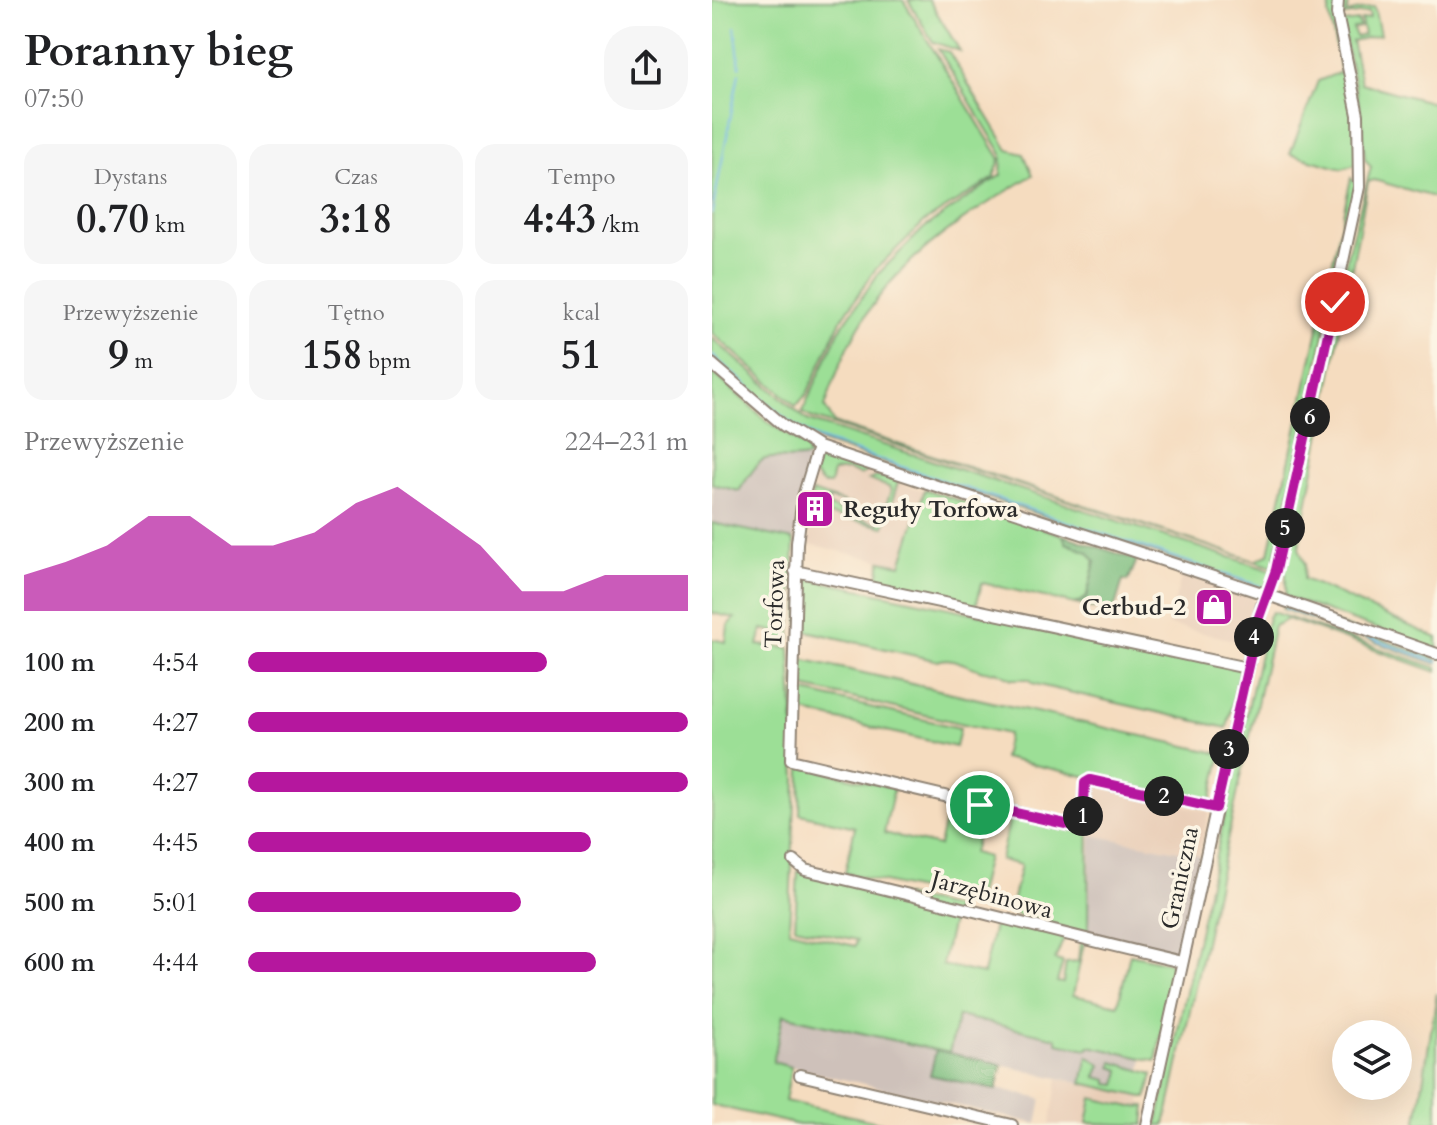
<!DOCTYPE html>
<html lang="pl">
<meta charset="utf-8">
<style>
:root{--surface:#fff;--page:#f6f6f6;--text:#202124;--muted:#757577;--accent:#b5179e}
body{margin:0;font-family:Cardo,serif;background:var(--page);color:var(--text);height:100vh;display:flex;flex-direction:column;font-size:30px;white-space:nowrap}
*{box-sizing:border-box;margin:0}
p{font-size:26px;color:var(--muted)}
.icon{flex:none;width:44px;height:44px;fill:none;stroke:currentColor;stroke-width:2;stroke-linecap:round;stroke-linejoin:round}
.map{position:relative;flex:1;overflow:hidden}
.side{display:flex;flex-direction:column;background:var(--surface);width:712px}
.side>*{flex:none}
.buttons{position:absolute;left:620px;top:1020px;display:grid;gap:16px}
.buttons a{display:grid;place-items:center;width:80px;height:80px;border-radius:50%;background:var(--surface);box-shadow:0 8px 32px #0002;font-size:40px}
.pin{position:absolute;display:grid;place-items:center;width:68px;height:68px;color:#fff;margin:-34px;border:4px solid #fff;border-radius:50%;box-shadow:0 2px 8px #0007}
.km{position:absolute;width:40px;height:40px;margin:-20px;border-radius:50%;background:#222;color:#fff;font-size:22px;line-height:40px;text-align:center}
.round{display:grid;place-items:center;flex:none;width:84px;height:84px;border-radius:32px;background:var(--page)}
.overview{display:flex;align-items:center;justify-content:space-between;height:136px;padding:0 24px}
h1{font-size:44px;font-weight:700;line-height:60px}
.figures{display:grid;grid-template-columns:repeat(3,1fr);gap:12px;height:136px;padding:8px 24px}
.figures div{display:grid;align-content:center;border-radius:20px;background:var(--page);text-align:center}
.figures b{font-size:40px;font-weight:700}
.figures small{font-size:22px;font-weight:400}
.figures p{font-size:22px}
.chart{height:224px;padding:16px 24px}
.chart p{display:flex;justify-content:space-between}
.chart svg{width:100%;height:144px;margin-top:8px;fill:var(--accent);opacity:.7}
ul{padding:0 24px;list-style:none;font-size:26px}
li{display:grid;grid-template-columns:128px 96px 1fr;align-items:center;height:60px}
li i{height:20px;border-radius:10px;background:var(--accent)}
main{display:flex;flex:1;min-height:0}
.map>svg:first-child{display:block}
</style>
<main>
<section class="side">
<div class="overview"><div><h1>Poranny bieg</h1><p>07:50</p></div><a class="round"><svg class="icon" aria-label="share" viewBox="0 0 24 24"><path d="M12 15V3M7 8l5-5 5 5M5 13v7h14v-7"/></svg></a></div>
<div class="figures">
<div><p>Dystans</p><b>0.70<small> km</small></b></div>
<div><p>Czas</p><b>3:18</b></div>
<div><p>Tempo</p><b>4:43<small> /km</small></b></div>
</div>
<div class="figures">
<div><p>Przewyższenie</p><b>9<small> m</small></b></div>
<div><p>Tętno</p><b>158<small> bpm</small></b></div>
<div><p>kcal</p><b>51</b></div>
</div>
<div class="chart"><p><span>Przewyższenie</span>224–231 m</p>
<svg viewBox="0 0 160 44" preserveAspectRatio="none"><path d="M0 44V33L10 29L20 24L30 15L40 15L50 24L60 24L70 20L80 11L90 6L100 15L110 24L120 38L130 38L140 33L150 33L160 33V44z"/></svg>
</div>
<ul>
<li><b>100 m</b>4:54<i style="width:68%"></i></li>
<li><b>200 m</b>4:27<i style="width:100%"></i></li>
<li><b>300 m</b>4:27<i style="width:100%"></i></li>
<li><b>400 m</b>4:45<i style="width:78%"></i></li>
<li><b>500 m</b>5:01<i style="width:62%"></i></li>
<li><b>600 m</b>4:44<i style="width:79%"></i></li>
</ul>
</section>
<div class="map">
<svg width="725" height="1125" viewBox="0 0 725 1125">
<rect width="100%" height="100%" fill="#fcf5e5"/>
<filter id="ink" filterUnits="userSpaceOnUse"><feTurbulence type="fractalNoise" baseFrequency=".0125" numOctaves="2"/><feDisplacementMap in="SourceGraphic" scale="16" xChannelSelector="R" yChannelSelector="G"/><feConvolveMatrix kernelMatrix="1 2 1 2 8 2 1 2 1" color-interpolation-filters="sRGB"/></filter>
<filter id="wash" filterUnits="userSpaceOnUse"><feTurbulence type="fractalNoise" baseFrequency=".006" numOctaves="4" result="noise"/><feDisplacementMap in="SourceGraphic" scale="32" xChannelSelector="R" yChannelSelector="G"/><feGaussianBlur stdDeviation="1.8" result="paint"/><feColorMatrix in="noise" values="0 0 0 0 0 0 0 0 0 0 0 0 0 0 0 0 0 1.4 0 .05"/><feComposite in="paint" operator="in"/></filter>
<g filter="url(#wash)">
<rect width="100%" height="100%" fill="#f5dcbf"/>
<!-- built -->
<g fill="#e9ceb7">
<path d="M114 457 187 478 190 485 212 490 188 565 97 544 104 462Z"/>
<path d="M470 574 540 597 544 610 535 643 456 625Z"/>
<path d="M379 785 497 811 488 855 379 835Z"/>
<path d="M346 1078 429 1097 428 1102 434 1105 430 1125H338Z"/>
</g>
<!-- industrial -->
<g fill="#cec1ba">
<path d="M65 456 97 457 82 540 0 523V484L26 491 43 463Z"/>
<path d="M379 835 488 855 466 955 376 935Z"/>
<path d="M225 1011 431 1058 429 1071 441 1074 435 1098 224 1050 218 1075 330 1099 325 1124 61 1063 70 1015 216 1048Z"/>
</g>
<!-- green -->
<g fill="#9cdf96" stroke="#648560" stroke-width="2">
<path d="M0 0H191L288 159 282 178 212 222 163 270 128 322 95 394 84 406 0 333Z"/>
<path d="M196 0H217L248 51 221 42Z"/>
<path d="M619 0H622L639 90 647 164 630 169 578 154 606 81 629 72 617 14Z"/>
<path d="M629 0H638L634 13 662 7 668 35 640 41 649 83 725 104V198L662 180 656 182 587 548 593 564 592 579 725 638V650L574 597V574L569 570 637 248 659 167 653 159 648 110 630 23 646 21 648 27 641 29 644 37 652 35 649 20 658 18 657 12 629 17Z"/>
<path d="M226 49 237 52 296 150 312 154 321 175C215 240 151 282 113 407L122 423 543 561 557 554 639 178 645 184 561 567 98 417 90 412 127 331 166 274 212 228 289 175 290 154Z"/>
<path d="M0 338 95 420 560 571 558 584 551 589 109 442 78 424 0 358Z"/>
<path d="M0 372 54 420 94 448 97 457C48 465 59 441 27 491L0 484Z"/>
<path d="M113 458 155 470V471L148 475 136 470 121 472 118 484H111L101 473 106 460Z"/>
<path d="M164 477 187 479 172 527 104 512V507L99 511 100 492 134 503 117 499 116 506 134 514 138 504 145 518 167 524 179 491 177 487 157 480Z"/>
<path d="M213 489 351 535 354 543 376 552 383 561 374 598 363 604 270 583 264 606 165 585 169 561 189 565Z"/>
<path d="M0 523 82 540 79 639 63 638 64 632 50 629 46 645 78 648 84 780 77 930 143 946 145 940 83 927 86 871 243 908 230 965 271 974 282 925 290 926 292 919 352 938 343 960 351 962 345 982 351 983 354 963 366 962 368 942 372 943 361 995 406 1005 418 954 458 963 463 970 444 1061 377 1046 375 1049 345 1043V1038L246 1016 237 1053 71 1015 61 1062 79 1067 73 1101 179 1125H87L0 1105V639L14 642 16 626 23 618 0 613Z"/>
<path d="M88 577 529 669 515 728 335 687 320 683 318 679H300L284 671C265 676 244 653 226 661L91 630 86 622Z"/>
<path d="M572 605 725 659V664L570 609Z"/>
<path d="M560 612 725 668V672L576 619 562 626 453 1125H445L556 617Z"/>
<path d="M85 658 510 754 498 804 291 758 296 734 83 685Z"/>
<path d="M89 691 248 728 244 747 92 712 91 728 83 732V692Z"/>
<path d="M89 766 182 788 172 833 227 846 237 803 271 811 261 853 275 857 264 903 133 873 143 827 88 814Z"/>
<path d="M377 785 376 935 317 921 298 911 309 865 288 860 298 817 373 831Z"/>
<path d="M725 993V1121L704 1125 706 1114Z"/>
<path d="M376 1056 389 1065 384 1077 396 1080V1084L405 1085 408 1070 400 1067 401 1062 441 1074 435 1098 370 1083Z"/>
<path d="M380 1098 420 1107 434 1106 432 1125 375 1123Z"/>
</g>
<!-- forest -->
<g fill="#7dbe7f" stroke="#547455" stroke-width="2">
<path d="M351 535 425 560 416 581 411 580 401 613 363 604 375 598 383 561 376 552 354 543Z"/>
<path d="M224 1050 290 1065 284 1090 218 1075Z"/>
</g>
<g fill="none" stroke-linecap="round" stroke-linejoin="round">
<!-- stream -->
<g stroke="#74b7ea" stroke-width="2">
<path d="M23 27 28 67"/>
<path d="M0 213 27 73"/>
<path d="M0 355 75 420 106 439 548 586"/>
<path d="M573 608 725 662"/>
</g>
</g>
</g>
<g filter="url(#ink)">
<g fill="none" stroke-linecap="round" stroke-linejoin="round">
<defs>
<g id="minor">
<path d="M0 364 71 425 106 447 556 595 725 654"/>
<path d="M106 447 91 497 85 543 79 760 364 827 371 822 373 786 378 780 504 808"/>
<path d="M83 571 535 668"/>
<path d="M82 861 93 870C220 899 344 933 470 962"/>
<path d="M88 1075 300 1125"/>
<path d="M435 1125 535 668 550 605 564 570 647 187 646 115 625 14 626 0"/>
</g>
</defs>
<!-- minor casing -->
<use href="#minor" stroke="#908475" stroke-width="14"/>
<!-- minor -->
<use href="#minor" stroke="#fff" stroke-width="10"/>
</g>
</g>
<g fill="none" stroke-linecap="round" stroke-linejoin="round" filter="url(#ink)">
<defs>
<path id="route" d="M268 805 367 827 371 822 373 783 378 780 504 808 547 617 564 570 623 302"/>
</defs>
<!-- route casing -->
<use href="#route" stroke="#fff" stroke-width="16"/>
<!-- route -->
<use href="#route" stroke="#b5179e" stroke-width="10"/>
</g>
<!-- icons -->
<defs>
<symbol id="building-square" viewBox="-11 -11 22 22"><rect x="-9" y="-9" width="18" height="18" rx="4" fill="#b5179e" stroke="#fcf5e5"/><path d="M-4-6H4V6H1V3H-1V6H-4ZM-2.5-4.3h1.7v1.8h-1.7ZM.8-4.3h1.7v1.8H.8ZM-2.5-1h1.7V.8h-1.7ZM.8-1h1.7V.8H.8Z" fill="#fff"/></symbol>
<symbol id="shop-square" viewBox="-11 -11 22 22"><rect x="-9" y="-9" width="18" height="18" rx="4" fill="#b5179e" stroke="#fcf5e5"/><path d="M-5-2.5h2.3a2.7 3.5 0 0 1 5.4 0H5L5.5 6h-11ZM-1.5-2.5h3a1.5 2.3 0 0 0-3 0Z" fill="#fff"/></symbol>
</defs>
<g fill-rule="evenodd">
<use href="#building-square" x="81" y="487" width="44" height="44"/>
<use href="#shop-square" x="480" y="585" width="44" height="44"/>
</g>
<g text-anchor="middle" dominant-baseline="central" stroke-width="7" stroke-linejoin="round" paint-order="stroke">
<!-- poi labels -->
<g font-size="24" font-weight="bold" fill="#2b2b2b" stroke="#fcf5e5" text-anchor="start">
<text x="131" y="509">Reguły Torfowa</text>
<text x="474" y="607" text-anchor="end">Cerbud-2</text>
</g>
<!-- street labels -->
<g font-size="24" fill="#2b2b2b" stroke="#fcf5e5">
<text transform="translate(63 604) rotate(-88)">Torfowa</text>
<text transform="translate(468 878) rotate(-78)">Graniczna</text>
<text transform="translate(280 895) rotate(15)">Jarzębinowa</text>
</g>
</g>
</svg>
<div class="buttons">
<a><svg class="icon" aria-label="layers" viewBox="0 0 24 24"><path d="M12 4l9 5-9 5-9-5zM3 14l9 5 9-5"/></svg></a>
</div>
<div class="pin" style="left:268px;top:805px;background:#1e9e55"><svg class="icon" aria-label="arrive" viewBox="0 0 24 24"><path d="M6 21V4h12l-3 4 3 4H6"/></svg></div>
<div class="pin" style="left:623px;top:302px;background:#d93025"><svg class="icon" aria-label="check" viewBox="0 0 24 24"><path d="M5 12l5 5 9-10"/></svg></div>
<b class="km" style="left:371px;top:816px">1</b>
<b class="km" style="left:452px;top:796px">2</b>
<b class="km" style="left:517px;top:749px">3</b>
<b class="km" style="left:542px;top:637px">4</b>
<b class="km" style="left:573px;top:528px">5</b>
<b class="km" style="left:598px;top:417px">6</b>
</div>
</main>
